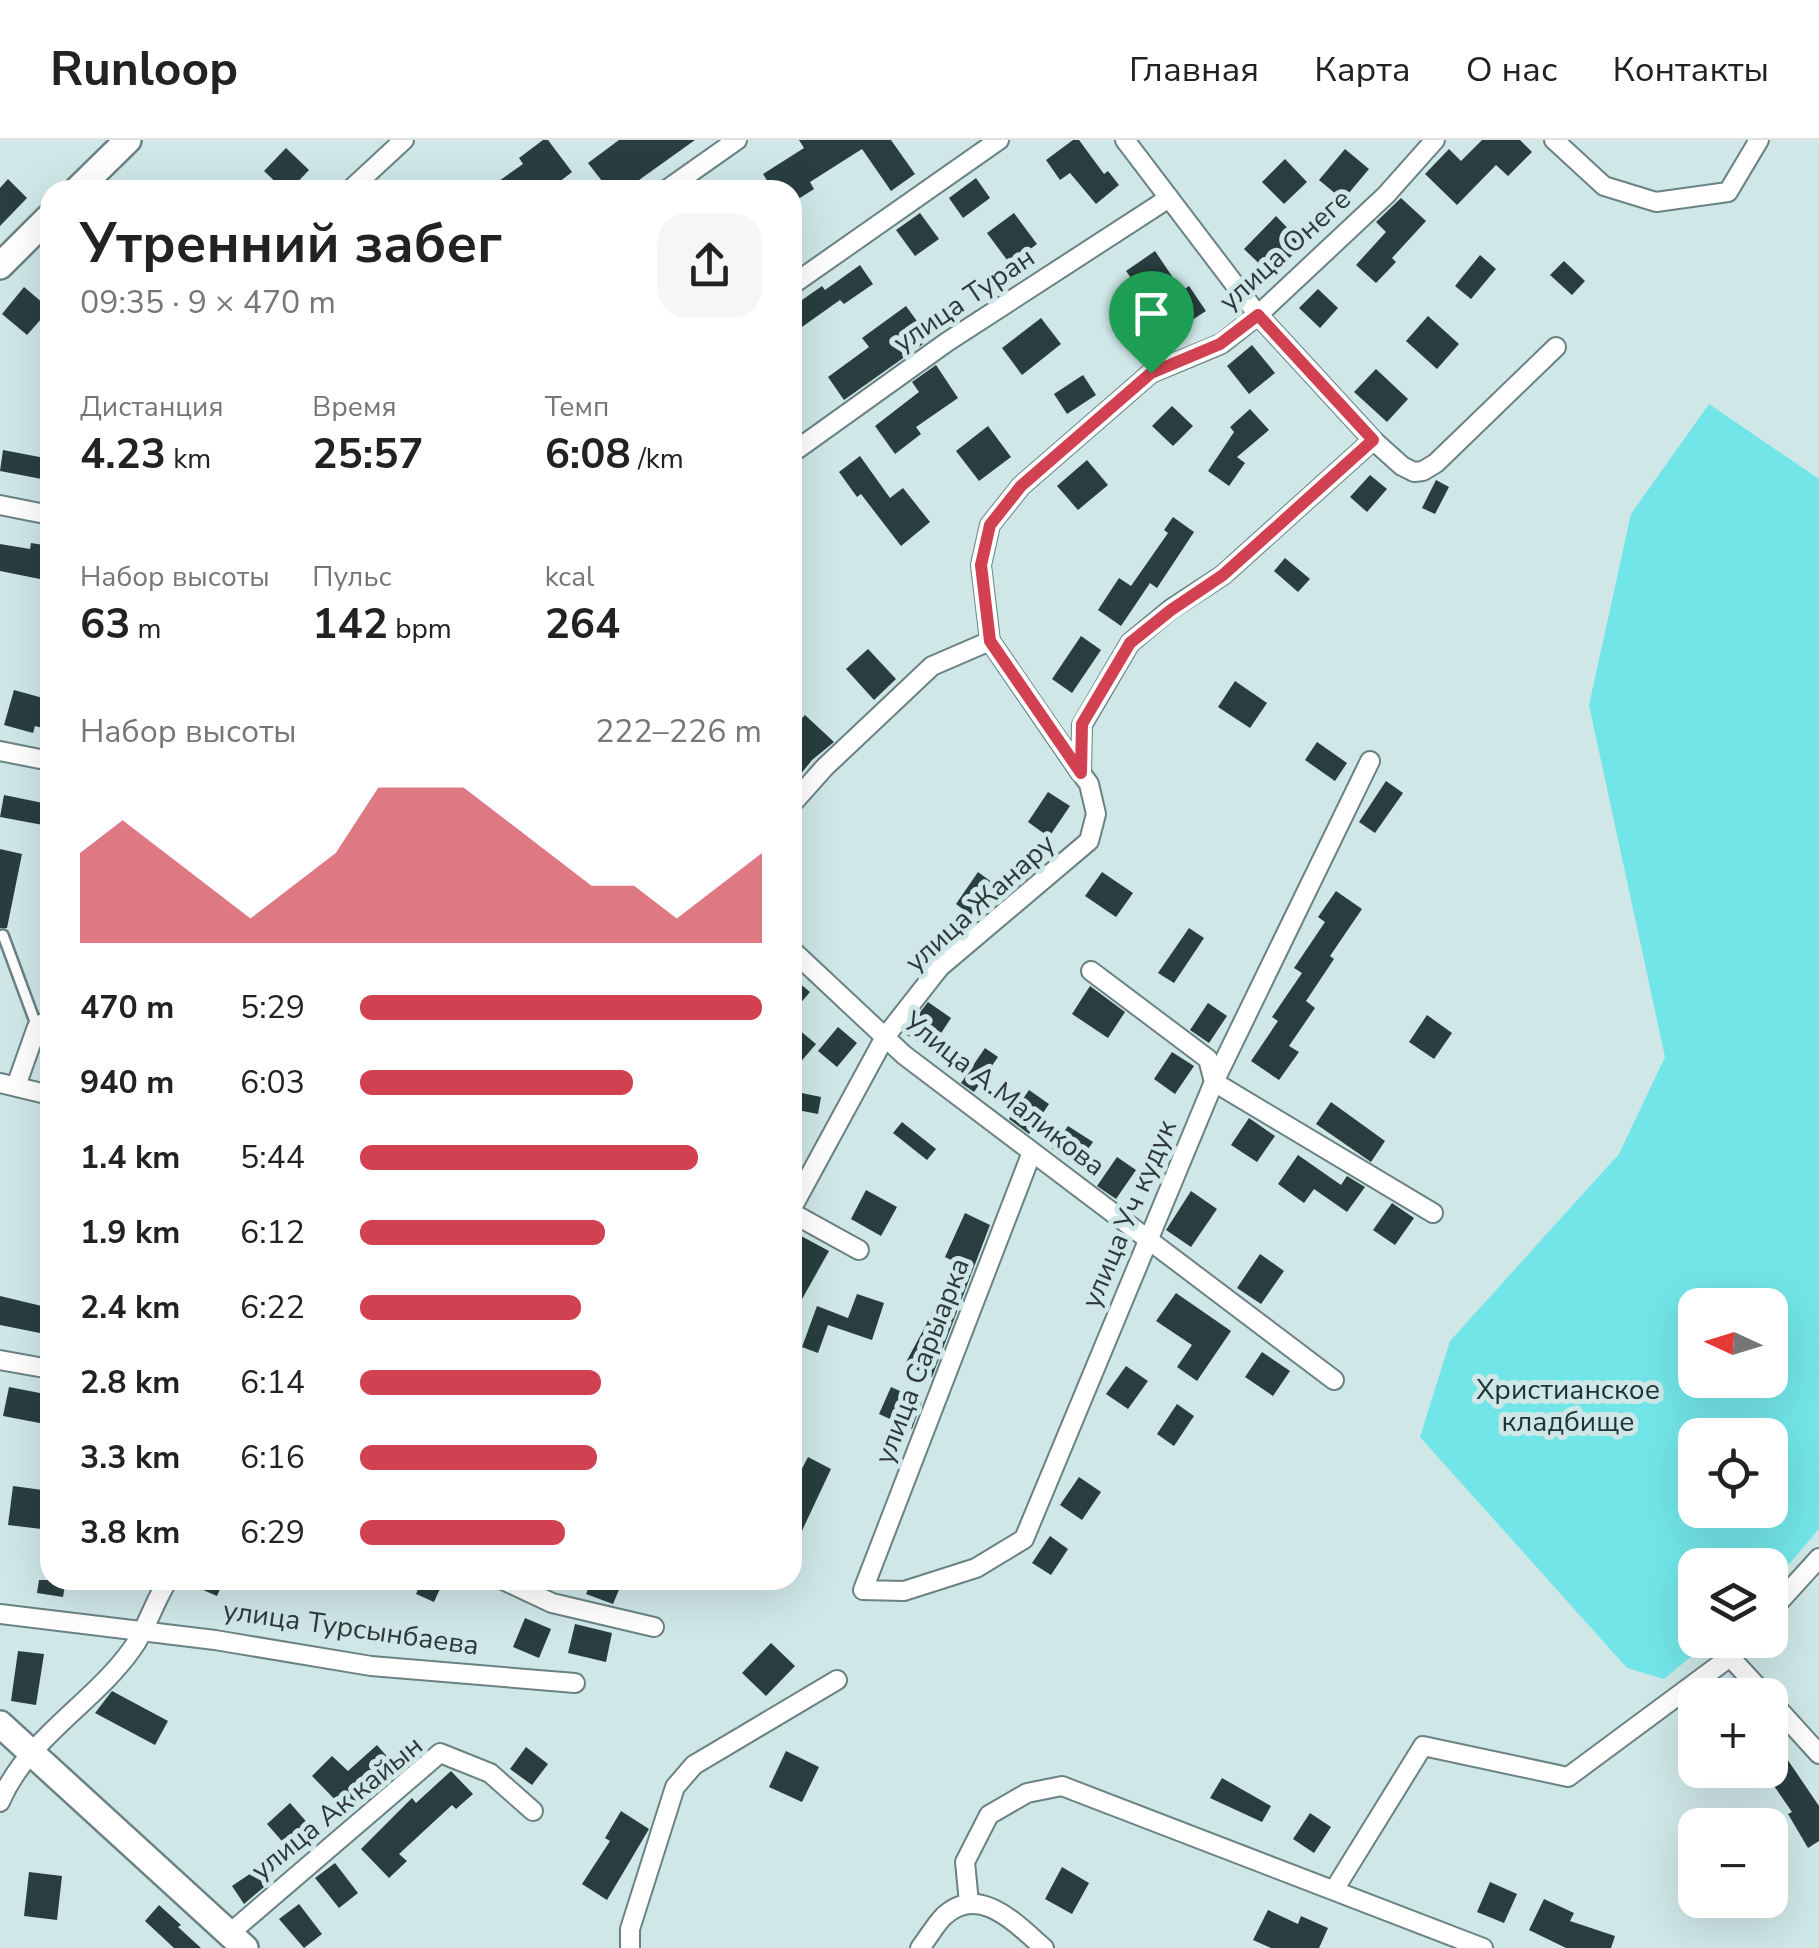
<!DOCTYPE html>
<html lang="ru">
<meta charset="utf-8">
<style>
:root{--surface:#fff;--page:#f6f6f6;--text:#222;--muted:#767676;--line:#e0e0e0;--accent:#d14151}
body{margin:0;font-family:"Nunito Sans",sans-serif;background:var(--page);color:var(--text);height:100vh;display:flex;flex-direction:column;font-size:38px;white-space:nowrap}
*{box-sizing:border-box;margin:0}
p{font-size:32px;color:var(--muted)}
.icon{flex:none;width:55px;height:55px;fill:none;stroke:currentColor;stroke-width:2;stroke-linecap:round;stroke-linejoin:round}
.map{position:relative;flex:1;overflow:hidden}
.drawer{position:absolute;left:40px;top:40px;width:762px;height:1410px;display:flex;flex-direction:column;background:var(--surface);border-radius:30px;box-shadow:0 10px 40px #0002}
.drawer>*{flex:none}
.needle{width:65px;rotate:274deg}
.fabs{position:absolute;left:1678px;top:1148px;display:grid;gap:20px}
.fabs a{display:grid;place-items:center;width:110px;height:110px;border-radius:20px;background:var(--surface);box-shadow:0 10px 40px #0002;font-size:50px}
.pin{position:absolute;display:grid;place-items:center;width:85px;height:85px;color:#fff;margin:-102px -42px;border-radius:50% 50% 50% 0;rotate:-45deg;box-shadow:0 0 10px #0007}
.pin .icon{rotate:45deg}
.round{display:grid;place-items:center;flex:none;width:105px;height:105px;border-radius:30px;background:var(--page)}
.headline{display:flex;align-items:center;justify-content:space-between;height:170px;padding:0 40px}
h1{font-size:55px;font-weight:700;line-height:75px}
.stats{display:grid;grid-template-columns:repeat(3,1fr);gap:15px;height:170px;padding:10px 40px}
.stats div{display:grid;align-content:center}
.stats b{font-size:42px;font-weight:700}
.stats small{font-size:28px;font-weight:400}
.stats p{font-size:28px}
.chart{height:280px;padding:20px 40px}
.chart p{display:flex;justify-content:space-between}
.chart svg{width:100%;height:180px;margin-top:10px;fill:var(--accent);opacity:.7}
ul{padding:0 40px;list-style:none;font-size:32px}
li{display:grid;grid-template-columns:160px 120px 1fr;align-items:center;height:75px}
li i{height:25px;border-radius:12px;background:var(--accent)}
header{display:flex;align-items:center;gap:60px;box-sizing:border-box;height:140px;padding:0 50px;background:var(--surface);border-bottom:2px solid var(--line)}
header strong{font-size:48px}
nav{display:flex;gap:55px;margin-inline-start:auto;font-size:35px}
.map>svg:first-child{display:block}
</style>
<header>
<strong>Runloop</strong>
<nav><a>Главная</a><a>Карта</a><a>О нас</a><a>Контакты</a></nav>
</header>
<div class="map">
<svg width="1819" height="1808" viewBox="0 0 1819 1808">
<rect width="100%" height="100%" fill="#cfe7e7"/>
<!-- green -->
<path fill="#72e5e8" fill-rule="evenodd" d="M1709 264 1819 339V1389L1770 1446V1425H1695V1500H1711L1664 1539 1627 1528 1420 1297 1450 1201 1619 1014 1665 917 1589 565 1631 374ZM1695 1165H1770V1240H1695ZM1695 1295H1770V1370H1695Z"/>
<!-- building -->
<g fill="#2a3e3f">
<path d="M543 0H548L572 32 549 50H486L523 24 519 18Z"/>
<path d="M619 0H695L625 50H609L588 23Z"/>
<path d="M799 0H891L915 34 891 51 862 9 810 42 814 49 792 63V50H773L763 34 804 8Z"/>
<path d="M1073 0H1079L1104 34 1108 31 1119 45 1096 64 1070 33 1060 40 1046 20Z"/>
<path d="M1482 0H1520L1532 12 1508 36 1496 25 1457 65 1425 34 1449 9 1461 21Z"/>
<path d="M286 8 309 30 290 50H284L264 31Z"/>
<path d="M1345 9 1369 29 1343 60 1319 40Z"/>
<path d="M1285 19 1307 42 1284 64 1262 42Z"/>
<path d="M976 38 990 58 963 78 949 58Z"/>
<path d="M8 39 27 58 0 86V48Z"/>
<path d="M1401 58 1426 81 1392 118 1396 122 1376 143 1356 125 1386 92 1376 82Z"/>
<path d="M920 73 939 99 915 116 896 90Z"/>
<path d="M1014 73 1037 104 1010 124 987 93Z"/>
<path d="M1276 76 1303 104 1272 136 1244 109Z"/>
<path d="M1155 111 1182 151 1189 146 1206 171 1172 193 1126 131Z"/>
<path d="M1480 115 1496 129 1471 159 1455 146Z"/>
<path d="M1564 121 1585 141 1572 155 1550 135Z"/>
<path d="M860 125 873 144 844 164 840 160 792 194V167L822 146 825 150Z"/>
<path d="M24 147 50 169 27 195 2 174Z"/>
<path d="M1318 149 1338 168 1320 188 1299 168Z"/>
<path d="M906 166 930 199 844 260 828 237 869 207 862 198Z"/>
<path d="M1428 176 1459 204 1437 229 1406 201Z"/>
<path d="M1041 178 1061 204 1022 235 1002 208Z"/>
<path d="M1252 205 1275 233 1249 254 1227 226Z"/>
<path d="M936 225 958 258 916 287 921 294 895 314 875 286 919 252 912 242Z"/>
<path d="M1376 229 1408 259 1387 282 1354 252Z"/>
<path d="M1083 235 1096 255 1067 274 1054 254Z"/>
<path d="M1172 266 1193 286 1173 306 1152 286Z"/>
<path d="M1250 269 1269 290 1237 317 1245 323 1229 346 1208 331 1234 292 1230 287Z"/>
<path d="M988 286 1011 317 979 341 956 311Z"/>
<path d="M3 310 50 319 47 340 0 331Z"/>
<path d="M860 316 890 358 903 348 930 382 901 406 861 354 857 357 839 332Z"/>
<path d="M1087 320 1108 345 1078 370 1057 346Z"/>
<path d="M1370 335 1387 349 1367 372 1350 357Z"/>
<path d="M1436 340 1449 347 1435 374 1422 368Z"/>
<path d="M1173 377 1194 392 1157 448 1150 443 1121 486 1098 470 1119 438 1131 446 1168 393 1164 390Z"/>
<path d="M31 403 50 406V441L0 431V404L30 409Z"/>
<path d="M1285 418 1310 439 1298 452 1274 431Z"/>
<path d="M1081 496 1101 510 1072 553 1052 539Z"/>
<path d="M868 509 896 539 874 560 846 529Z"/>
<path d="M1235 541 1267 563 1250 588 1218 567Z"/>
<path d="M14 550 50 560V590L35 586 33 593 4 585Z"/>
<path d="M805 575 834 602 812 620 792 645V588Z"/>
<path d="M1317 602 1347 623 1335 641 1305 620Z"/>
<path d="M1386 641 1403 653 1375 693 1359 682Z"/>
<path d="M1048 652 1070 666 1049 697 1028 682Z"/>
<path d="M4 655 48 664 43 685 0 677Z"/>
<path d="M0 709 22 714 7 788H0Z"/>
<path d="M978 732 993 743 971 775 956 764Z"/>
<path d="M1102 732 1133 753 1116 777 1085 756Z"/>
<path d="M1336 751 1362 769 1330 816 1334 819 1306 861 1315 868 1289 906 1299 912 1279 940 1251 921 1278 881 1272 877 1302 833 1294 828 1325 782 1318 777Z"/>
<path d="M1189 788 1204 798 1174 843 1158 833Z"/>
<path d="M792 837 810 852 792 873Z"/>
<path d="M1090 846 1125 872 1108 898 1072 874Z"/>
<path d="M928 862 951 878 930 910 904 893Z"/>
<path d="M1208 863 1227 876 1209 903 1190 890Z"/>
<path d="M1427 875 1452 893 1434 919 1409 902Z"/>
<path d="M792 884 816 904 792 932Z"/>
<path d="M838 887 857 903 837 927 818 911Z"/>
<path d="M985 908 998 917 974 952 961 943Z"/>
<path d="M1172 912 1194 926 1175 954 1154 939Z"/>
<path d="M1029 950 1049 964 1029 994 1009 979Z"/>
<path d="M792 951 821 957 818 974 792 969Z"/>
<path d="M1331 962 1385 1001 1371 1022 1316 984Z"/>
<path d="M1249 978 1275 996 1257 1022 1231 1005Z"/>
<path d="M902 982 936 1009 927 1020 893 993Z"/>
<path d="M1068 986 1093 1002 1076 1026 1052 1009Z"/>
<path d="M1298 1015 1341 1045 1347 1036 1365 1047 1347 1072 1314 1049 1304 1063 1278 1044Z"/>
<path d="M1117 1017 1136 1030 1116 1059 1097 1046Z"/>
<path d="M866 1050 897 1067 881 1096 851 1079Z"/>
<path d="M1191 1051 1217 1069 1191 1107 1166 1090Z"/>
<path d="M1392 1063 1414 1078 1395 1105 1373 1090Z"/>
<path d="M965 1073 990 1085 932 1237 905 1224 926 1185 953 1121 945 1117Z"/>
<path d="M801 1096 829 1111 792 1177V1111Z"/>
<path d="M1260 1114 1284 1131 1261 1164 1237 1148Z"/>
<path d="M1176 1153 1231 1191 1197 1241 1177 1227 1192 1205 1156 1181Z"/>
<path d="M857 1154 884 1163 872 1200 828 1185 818 1213 802 1207 817 1166 848 1178Z"/>
<path d="M0 1156 50 1168V1195L0 1185Z"/>
<path d="M1262 1212 1290 1231 1273 1256 1245 1237Z"/>
<path d="M1126 1226 1148 1241 1128 1269 1106 1254Z"/>
<path d="M9 1247 50 1255V1285L3 1276Z"/>
<path d="M891 1247 922 1261 912 1289 879 1274Z"/>
<path d="M1177 1264 1194 1276 1174 1306 1157 1294Z"/>
<path d="M808 1317 831 1329 792 1412V1348Z"/>
<path d="M1079 1337 1101 1352 1082 1380 1060 1365Z"/>
<path d="M13 1346 50 1351V1390L8 1385Z"/>
<path d="M1050 1396 1068 1409 1051 1435 1032 1423Z"/>
<path d="M39 1440H66L63 1457 37 1453Z"/>
<path d="M180 1440H224L217 1456Z"/>
<path d="M422 1440H444L434 1462 416 1454Z"/>
<path d="M592 1440H623L613 1464 586 1454Z"/>
<path d="M525 1478 551 1489 539 1518 513 1507Z"/>
<path d="M575 1484 612 1493 606 1522 568 1513Z"/>
<path d="M771 1503 795 1526 766 1556 742 1533Z"/>
<path d="M18 1511 44 1514 36 1565 11 1561Z"/>
<path d="M112 1551 168 1581 155 1605 95 1573Z"/>
<path d="M377 1605 398 1629 348 1673 312 1636 332 1616 348 1631Z"/>
<path d="M526 1607 548 1624 532 1645 510 1629Z"/>
<path d="M1781 1610 1819 1666V1701L1808 1708 1788 1674 1792 1672 1763 1630H1770V1618Z"/>
<path d="M786 1611 819 1627 802 1662 769 1647Z"/>
<path d="M451 1631 473 1654 456 1669 452 1665 399 1714 407 1721 389 1738 361 1709 412 1658 416 1663Z"/>
<path d="M1222 1638 1271 1666 1262 1682 1210 1658Z"/>
<path d="M290 1663 311 1687 288 1708 267 1684Z"/>
<path d="M621 1671 649 1689 607 1760 582 1744 610 1701 605 1698Z"/>
<path d="M1310 1673 1331 1687 1314 1713 1293 1699Z"/>
<path d="M335 1723 358 1753 339 1768 315 1738Z"/>
<path d="M260 1727 270 1742 244 1764 232 1746Z"/>
<path d="M1062 1727 1089 1743 1072 1774 1045 1759Z"/>
<path d="M29 1732 62 1736 57 1780 24 1776Z"/>
<path d="M1490 1742 1517 1754 1504 1783 1477 1772Z"/>
<path d="M1544 1759 1574 1773 1570 1781 1615 1796 1611 1808H1566L1529 1790Z"/>
<path d="M299 1764 322 1794 304 1808 279 1779Z"/>
<path d="M159 1765 181 1785 178 1787 201 1808H174L145 1781Z"/>
<path d="M1268 1770 1298 1784 1301 1776 1328 1788 1319 1808H1271L1253 1800Z"/>
</g>
<g fill="none" stroke-linecap="round" stroke-linejoin="round">
<defs>
<path id="lane" d="M3 795 37 887"/>
<g id="street">
<path d="M1125 0 1258 175 1373 300 1402 326 1414 332 1423 331 1436 323 1556 207"/>
<path d="M1554 0 1604 46 1656 62 1728 52 1759 0"/>
<path d="M351 49 404 0"/>
<path d="M666 50 737 0"/>
<path d="M792 145 999 0"/>
<path d="M792 313 947 202 1169 58"/>
<path d="M0 365 50 375"/>
<path d="M990 501 1080 632"/>
<path d="M0 611 50 621"/>
<path d="M792 664 825 627 932 526 990 501 981 425 990 385 1021 346 1151 233 1221 204 1258 175 1386 55 1435 0"/>
<path d="M792 810 904 915 1334 1240"/>
<path d="M1091 831 1208 919 1214 942 1433 1073"/>
<path d="M0 943 50 955"/>
<path d="M16 946 37 887 50 879"/>
<path d="M1032 1012 863 1450 904 1451 976 1428 1024 1399 1214 942 1370 621"/>
<path d="M792 1068 885 897 940 827 1089 701 1096 674 1089 644 1081 633 1082 585 1130 503 1171 469 1223 435 1373 300"/>
<path d="M792 1073 859 1110"/>
<path d="M0 1220 50 1229"/>
<path d="M503 1440 552 1463 654 1487"/>
<path d="M1770 1472 1819 1418"/>
<path d="M0 1474 215 1500 371 1526 575 1543"/>
<path d="M1730 1517 1765 1555"/>
<path d="M1770 1560 1819 1614"/>
<path d="M0 1662C27 1598 93 1564 132 1509 146 1490 154 1462 168 1440"/>
<path d="M1334 1750 1423 1606 1568 1637 1730 1517 1745 1500"/>
<path d="M969 1763 965 1722 989 1675 1027 1653 1062 1646 1483 1808"/>
<path d="M230 1793 440 1613 490 1633 533 1671"/>
<path d="M630 1808V1789L675 1647 694 1625 837 1540"/>
<path d="M920 1808C928 1798 935 1785 944 1776 980 1743 1017 1785 1044 1808"/>
</g>
<g id="secondary">
<path d="M77 50 128 0"/>
<path d="M0 126 50 76"/>
<path d="M0 1584 245 1808"/>
</g>
</defs>
<!-- lane casing -->
<use href="#lane" stroke="#6b8282" stroke-width="14"/>
<!-- street casing -->
<use href="#street" stroke="#6b8282" stroke-width="22"/>
<!-- secondary casing -->
<use href="#secondary" stroke="#6b8282" stroke-width="30"/>
<!-- lane -->
<use href="#lane" stroke="#fff" stroke-width="9"/>
<!-- street -->
<use href="#street" stroke="#fff" stroke-width="18"/>
<!-- secondary -->
<use href="#secondary" stroke="#fff" stroke-width="25"/>
</g>
<g fill="none" stroke-linecap="round" stroke-linejoin="round">
<defs>
<path id="route" d="M1258 175 1373 300 1223 435 1171 470 1130 503 1082 584 1081 633 990 501 981 425 990 385 1021 346 1151 233 1220 204Z"/>
</defs>
<!-- route casing -->
<use href="#route" stroke="#fff" stroke-width="20"/>
<!-- route -->
<use href="#route" stroke="#d14151" stroke-width="12"/>
</g>
<g text-anchor="middle" dominant-baseline="central" stroke-width="10" stroke-linejoin="round" paint-order="stroke">
<!-- street labels -->
<g font-size="28" fill="#30393a" stroke="#cfe7e7">
<text transform="translate(1285 110) rotate(-42)">улица Онеге</text>
<text transform="translate(964 160) rotate(-34)">улица Туран</text>
<text transform="translate(980 763) rotate(-42)">улица Жанару</text>
<text transform="translate(1004 954) rotate(38)">Улица А.Маликова</text>
<text transform="translate(1129 1074) rotate(-67)">улица Уч кудук</text>
<text transform="translate(922 1221) rotate(-69)">улица Сарыарка</text>
<text transform="translate(351 1488) rotate(8)">улица Турсынбаева</text>
<text transform="translate(337 1668) rotate(-39)">улица Ак кайын</text>
</g>
<!-- park labels -->
<g font-size="28" fill="#1b3535" stroke="#cfe7e7">
<text x="1568" y="1250">Христианское<tspan x="1568" dy="32">кладбище</tspan></text>
</g>
</g>
</svg>
<div class="fabs">
<a><svg class="needle" viewBox="-14 -14 28 28"><path d="M0-13l5 13h-10z" fill="#e53935"/><path d="M0 13l5-13h-10z" fill="#767676"/></svg></a>
<a><svg class="icon" aria-label="locate" viewBox="0 0 24 24"><circle cx="12" cy="12" r="6"/><path d="M12 2v4M12 18v4M2 12h4M18 12h4"/></svg></a>
<a><svg class="icon" aria-label="layers" viewBox="0 0 24 24"><path d="M12 4l9 5-9 5-9-5zM3 14l9 5 9-5"/></svg></a>
<a>+</a>
<a>−</a>
</div>
<div class="pin" style="left:1151px;top:233px;background:#1e9e55"><svg class="icon" aria-label="arrive" viewBox="0 0 24 24"><path d="M6 21V4h12l-3 4 3 4H6"/></svg></div>
<section class="drawer">
<div class="headline"><div><h1>Утренний забег</h1><p>09:35 · 9 × 470 m</p></div><a class="round"><svg class="icon" aria-label="share" viewBox="0 0 24 24"><path d="M12 15V3M7 8l5-5 5 5M5 13v7h14v-7"/></svg></a></div>
<div class="stats">
<div><p>Дистанция</p><b>4.23<small> km</small></b></div>
<div><p>Время</p><b>25:57</b></div>
<div><p>Темп</p><b>6:08<small> /km</small></b></div>
</div>
<div class="stats">
<div><p>Набор высоты</p><b>63<small> m</small></b></div>
<div><p>Пульс</p><b>142<small> bpm</small></b></div>
<div><p>kcal</p><b>264</b></div>
</div>
<div class="chart"><p><span>Набор высоты</span>222–226 m</p>
<svg viewBox="0 0 160 44" preserveAspectRatio="none"><path d="M0 44V22L10 14L20 22L30 30L40 38L50 30L60 22L70 6L80 6L90 6L100 14L110 22L120 30L130 30L140 38L150 30L160 22V44z"/></svg>
</div>
<ul>
<li><b>470 m</b>5:29<i style="width:100%"></i></li>
<li><b>940 m</b>6:03<i style="width:68%"></i></li>
<li><b>1.4 km</b>5:44<i style="width:84%"></i></li>
<li><b>1.9 km</b>6:12<i style="width:61%"></i></li>
<li><b>2.4 km</b>6:22<i style="width:55%"></i></li>
<li><b>2.8 km</b>6:14<i style="width:60%"></i></li>
<li><b>3.3 km</b>6:16<i style="width:59%"></i></li>
<li><b>3.8 km</b>6:29<i style="width:51%"></i></li>
</ul>
</section>
</div>
